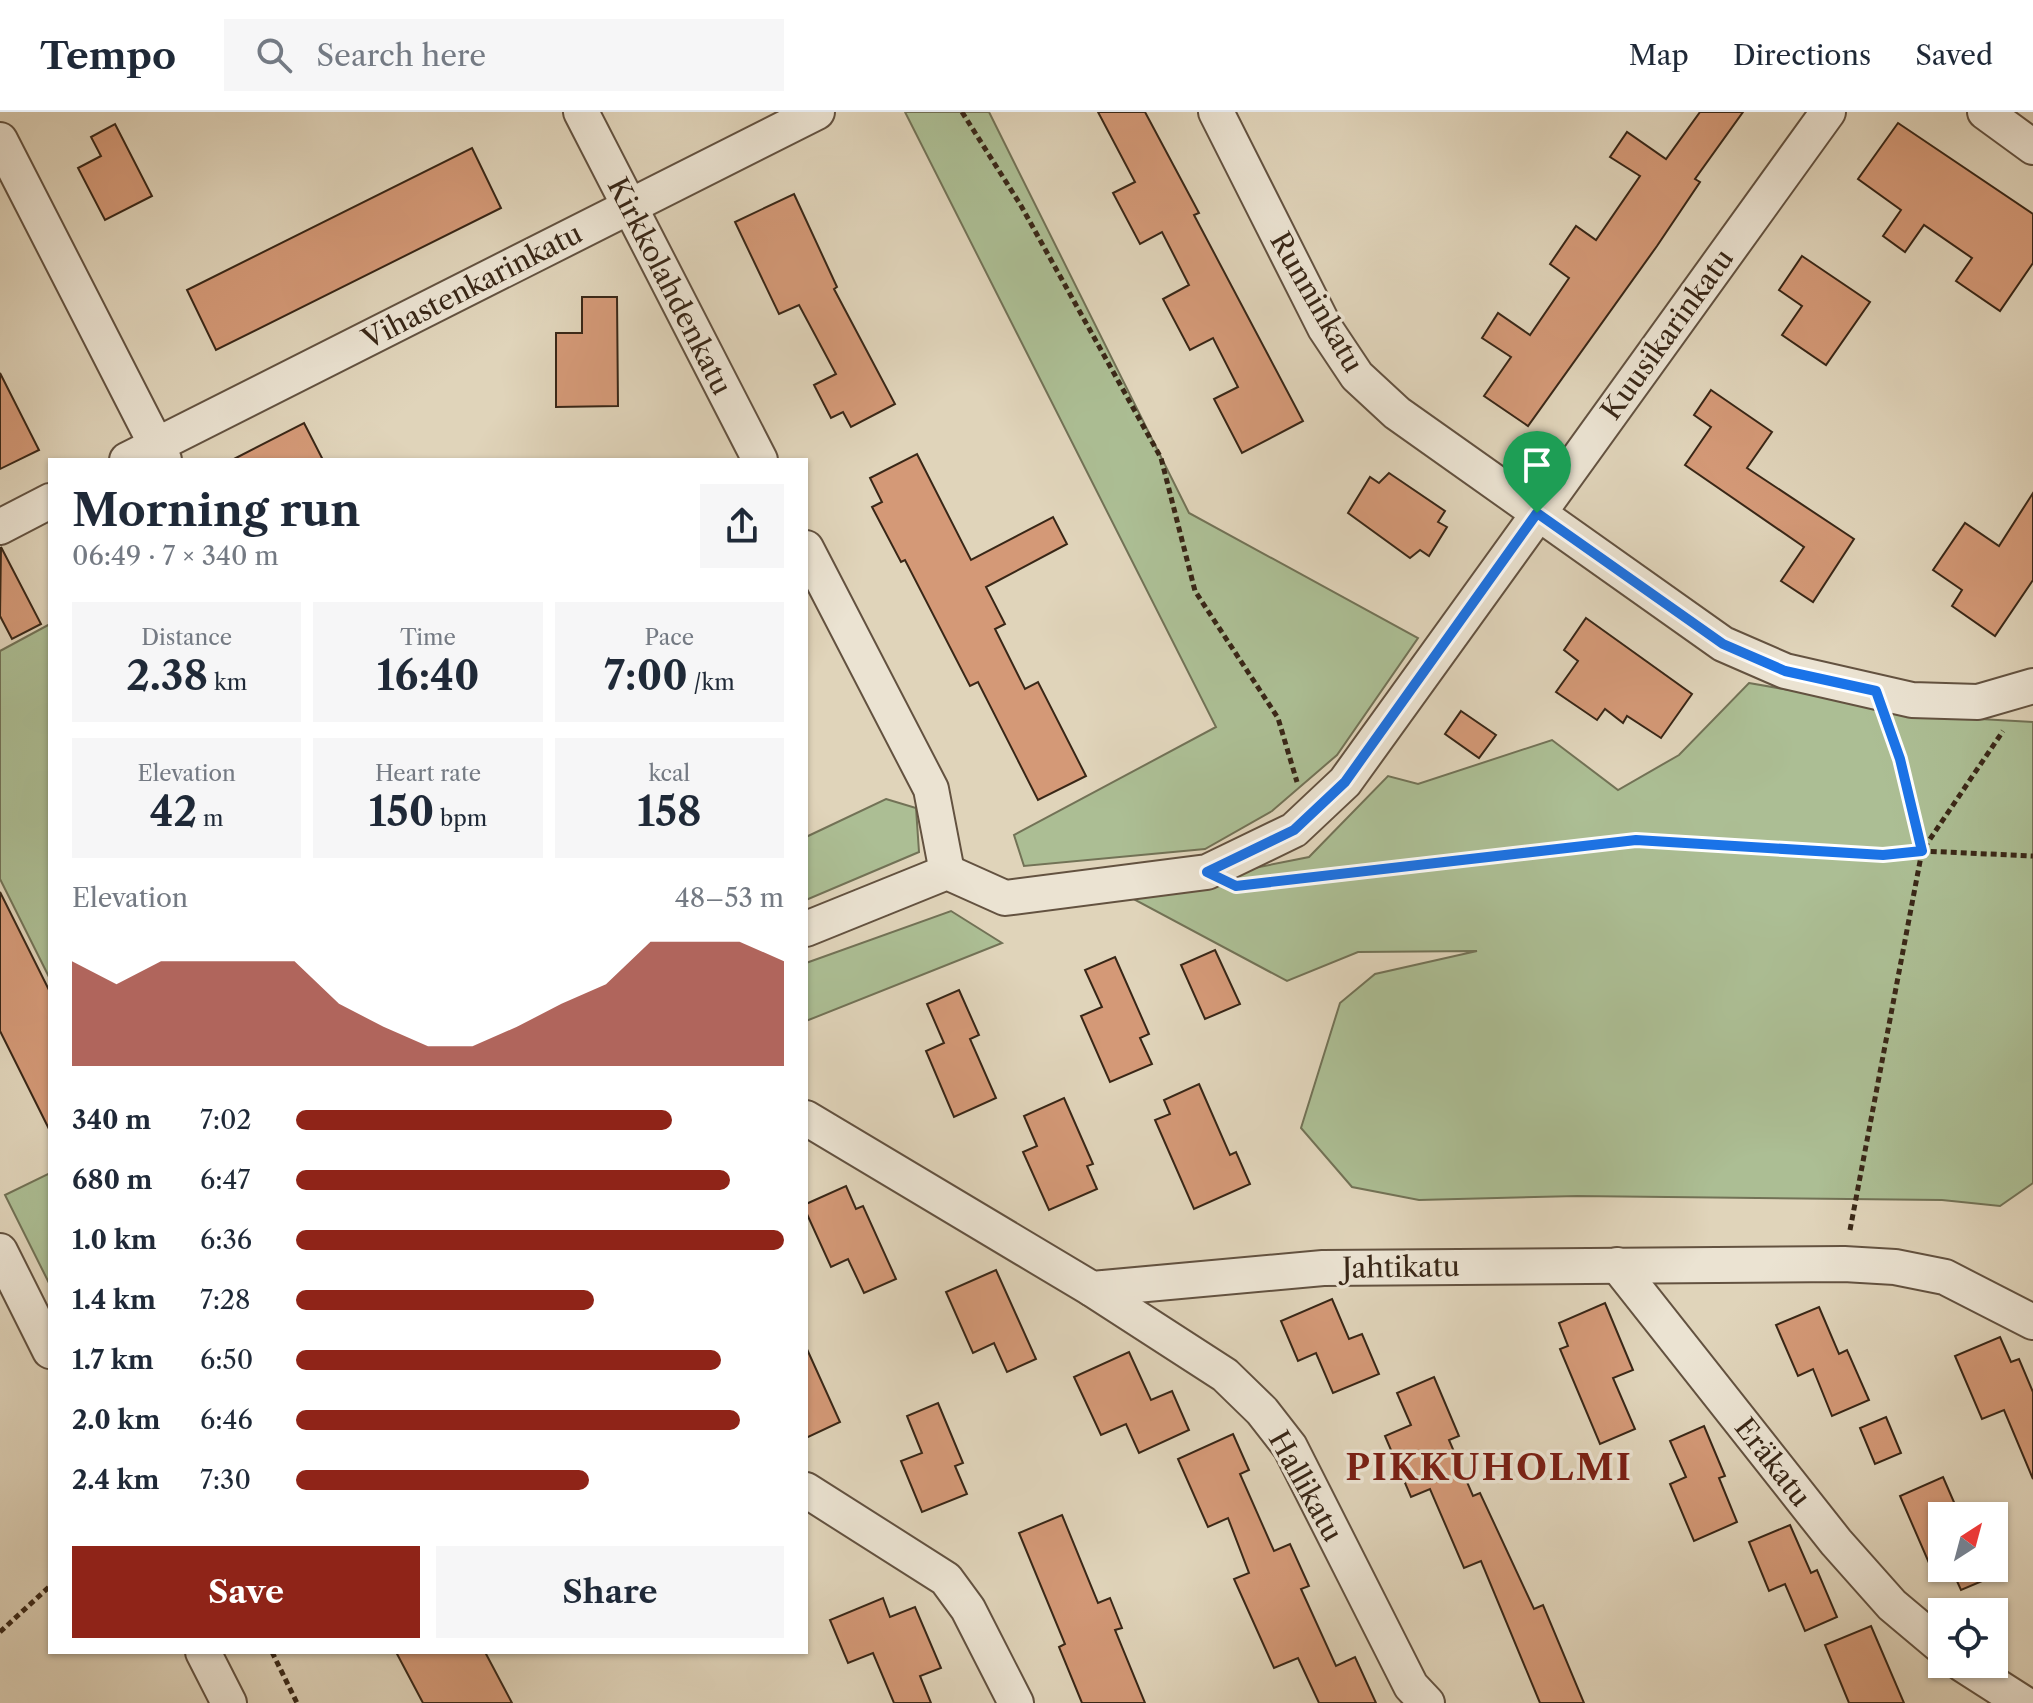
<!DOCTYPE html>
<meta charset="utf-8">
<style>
:root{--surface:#fff;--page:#f6f6f7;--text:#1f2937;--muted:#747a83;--line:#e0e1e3;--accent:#8f2418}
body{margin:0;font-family:"Libre Caslon Text",serif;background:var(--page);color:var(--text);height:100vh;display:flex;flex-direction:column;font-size:30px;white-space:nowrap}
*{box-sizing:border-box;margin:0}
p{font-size:26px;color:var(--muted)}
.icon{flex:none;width:44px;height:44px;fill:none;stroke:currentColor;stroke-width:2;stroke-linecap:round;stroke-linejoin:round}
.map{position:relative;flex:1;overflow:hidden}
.details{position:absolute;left:48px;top:346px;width:760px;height:1196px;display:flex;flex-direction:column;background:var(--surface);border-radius:0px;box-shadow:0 2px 6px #0004}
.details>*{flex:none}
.needle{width:52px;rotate:36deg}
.buttons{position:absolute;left:1928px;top:1390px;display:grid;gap:16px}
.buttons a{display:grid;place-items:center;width:80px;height:80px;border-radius:0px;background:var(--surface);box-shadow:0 2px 6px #0004;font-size:40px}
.pin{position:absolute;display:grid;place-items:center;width:68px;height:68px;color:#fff;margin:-82px -34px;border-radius:50% 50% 50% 0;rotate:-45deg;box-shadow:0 0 8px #0007}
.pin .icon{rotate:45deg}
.round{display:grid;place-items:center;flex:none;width:84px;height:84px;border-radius:0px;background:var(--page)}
.head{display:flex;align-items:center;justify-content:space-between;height:136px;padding:0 24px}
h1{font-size:44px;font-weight:700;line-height:60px}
.figures{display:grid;grid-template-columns:repeat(3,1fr);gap:12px;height:136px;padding:8px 24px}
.figures div{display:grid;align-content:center;border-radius:0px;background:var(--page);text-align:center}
.figures b{font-size:40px;font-weight:700}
.figures small{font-size:22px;font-weight:400}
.figures p{font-size:22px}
.chart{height:224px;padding:16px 24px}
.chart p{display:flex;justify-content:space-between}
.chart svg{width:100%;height:144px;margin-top:8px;fill:var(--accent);opacity:.7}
.cta{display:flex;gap:16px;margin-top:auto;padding:16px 24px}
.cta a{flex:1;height:92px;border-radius:0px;background:var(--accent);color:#fff;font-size:32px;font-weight:700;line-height:92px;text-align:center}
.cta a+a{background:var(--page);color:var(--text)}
ul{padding:0 24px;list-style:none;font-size:26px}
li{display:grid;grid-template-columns:128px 96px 1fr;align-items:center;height:60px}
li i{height:20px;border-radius:10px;background:var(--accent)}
header{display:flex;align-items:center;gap:48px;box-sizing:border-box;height:112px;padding:0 40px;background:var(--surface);border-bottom:2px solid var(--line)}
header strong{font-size:38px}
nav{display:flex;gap:44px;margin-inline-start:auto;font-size:28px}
.search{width:560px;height:72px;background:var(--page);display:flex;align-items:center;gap:20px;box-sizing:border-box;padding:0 28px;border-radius:0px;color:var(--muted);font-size:30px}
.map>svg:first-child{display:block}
</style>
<header>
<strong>Tempo</strong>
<div class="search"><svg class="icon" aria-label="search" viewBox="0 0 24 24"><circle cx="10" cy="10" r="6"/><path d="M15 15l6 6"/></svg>Search here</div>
<nav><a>Map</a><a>Directions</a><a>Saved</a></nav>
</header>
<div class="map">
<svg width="2033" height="1591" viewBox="0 0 2033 1591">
<rect width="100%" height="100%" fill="#e0d4ba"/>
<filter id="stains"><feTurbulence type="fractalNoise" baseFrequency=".0025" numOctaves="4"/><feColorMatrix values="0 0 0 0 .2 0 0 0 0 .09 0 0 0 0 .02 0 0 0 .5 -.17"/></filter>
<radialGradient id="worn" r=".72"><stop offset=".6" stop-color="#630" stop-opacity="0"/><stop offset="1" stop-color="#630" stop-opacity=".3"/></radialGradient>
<!-- green -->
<g fill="#acbe94" stroke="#727256" stroke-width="2">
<path d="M905 0H989L1189 401 1418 526 1337 643 1272 699 1205 737 1024 754 1014 723 1216 615Z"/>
<path d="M50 512V867L0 767V539Z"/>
<path d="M1749 571 1945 605 2033 610V1071L2000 1094 1942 1088 1577 1084 1419 1088 1352 1075 1301 1016 1340 891 1375 862 1477 839 1358 840 1287 869 1124 782 1309 745 1388 664 1418 672 1552 628 1618 678 1679 643Z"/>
<path d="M886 687 916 696 919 740 806 788V725Z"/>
<path d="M951 799 1002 831 806 909V851Z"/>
<path d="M50 1061V1173L5 1083Z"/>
</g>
<!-- building -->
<g fill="#d49977" stroke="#392717" stroke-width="2">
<path d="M1098 0H1145L1199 101 1194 103 1303 309 1242 341 1214 287 1238 275 1213 226 1190 238 1163 187 1189 173 1162 120 1140 132 1113 81 1135 70Z"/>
<path d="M1700 0H1743L1695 67 1700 70 1657 134 1528 314 1484 284 1511 245 1482 226 1498 201 1530 223 1569 166 1550 152 1576 114 1596 128 1640 64 1610 45 1627 20 1666 47Z"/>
<path d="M1898 11 2033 102V151L2000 199 1956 169 1972 146 1924 113 1905 140 1883 124 1901 98 1858 67Z"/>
<path d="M115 12 152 84 105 108 78 56 101 44 91 25Z"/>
<path d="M472 36 501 96 216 238 187 178Z"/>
<path d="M794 82 837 175 834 177 895 292 851 315 843 300 831 306 814 273 836 262 799 193 779 202 735 110Z"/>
<path d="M1802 144 1870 190 1826 253 1782 223 1802 194 1779 178Z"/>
<path d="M582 185H617L618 294 556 295V221H582Z"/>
<path d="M0 261 39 338 0 357Z"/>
<path d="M1711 278 1772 320 1747 356 1854 427 1813 490 1781 469 1804 435 1685 353 1711 315 1694 303Z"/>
<path d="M304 311 323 348H232Z"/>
<path d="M917 342 971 448 1053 405 1067 432 986 475 1005 512 995 517 1025 577 1038 570 1086 664 1038 688 978 570 970 574 905 448 901 450 872 395 882 390 870 366Z"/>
<path d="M1389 361 1445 399 1438 410 1447 415 1429 444 1420 438 1410 446 1348 401 1370 365 1379 371Z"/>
<path d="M2033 381V468L1995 524 1952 494 1962 478 1933 458 1965 411 1999 434Z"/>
<path d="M1 435 41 512 12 527 0 504Z"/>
<path d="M1586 506 1692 582 1661 626 1627 604 1623 611 1605 597 1597 608 1556 580 1578 549 1564 538Z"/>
<path d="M1461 599 1496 623 1479 646 1445 622Z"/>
<path d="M0 780 50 880V1019L0 919Z"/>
<path d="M1215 838 1240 892 1205 907 1181 853Z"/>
<path d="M1115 845 1149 922 1140 926 1152 952 1110 970 1081 904 1102 895 1085 858Z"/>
<path d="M959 878 979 923 970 927 996 986 954 1005 926 939 944 931 927 892Z"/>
<path d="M1199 972 1230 1043 1236 1040 1250 1072 1194 1097 1155 1008 1170 1002 1164 988Z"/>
<path d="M1064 986 1093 1052 1087 1054 1097 1077 1049 1098 1023 1040 1037 1034 1024 1004Z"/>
<path d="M846 1074 856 1097 863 1094 896 1167 864 1181 848 1147 831 1155 806 1100V1092Z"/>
<path d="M996 1158 1036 1247 1007 1260 994 1231 973 1241 946 1180Z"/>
<path d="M1332 1187 1349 1227 1362 1222 1379 1262 1333 1281 1316 1241 1298 1249 1281 1209Z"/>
<path d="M1605 1191 1633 1258 1613 1266 1635 1317 1600 1332 1560 1237 1568 1234 1559 1211Z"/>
<path d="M1819 1195 1839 1242 1847 1238 1869 1288 1832 1304 1813 1257 1798 1264 1776 1213Z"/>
<path d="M2000 1225 2011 1250 2019 1247 2033 1280V1367L2004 1298 1982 1307 1955 1244Z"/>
<path d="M806 1235 840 1310 806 1326Z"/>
<path d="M1129 1240 1151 1288 1172 1279 1189 1318 1139 1341 1126 1312 1101 1323 1074 1265Z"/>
<path d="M1434 1265 1459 1324 1449 1328 1473 1384 1480 1381 1534 1497 1543 1493 1584 1591H1540L1481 1449 1464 1456 1430 1377 1411 1385 1385 1324 1411 1313 1397 1281Z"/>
<path d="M938 1291 963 1351 955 1354 967 1382 922 1400 901 1349 922 1341 907 1304Z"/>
<path d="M1886 1305 1901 1341 1875 1352 1860 1316Z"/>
<path d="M1704 1314 1725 1364 1719 1366 1737 1410 1694 1429 1670 1372 1686 1365 1670 1329Z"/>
<path d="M1233 1322 1249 1358 1240 1362 1274 1439 1290 1432 1309 1474 1301 1477 1336 1554 1355 1545 1376 1591H1319L1298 1546 1274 1556 1234 1467 1249 1461 1228 1406 1208 1415 1178 1347Z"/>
<path d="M1943 1365 1960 1404H1942V1445L1929 1451 1900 1384Z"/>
<path d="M1062 1403 1098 1491 1110 1486 1122 1516 1115 1518 1145 1591H1082L1059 1535 1065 1532 1019 1421Z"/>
<path d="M1790 1413 1811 1461 1817 1458 1837 1505 1805 1519 1785 1472 1769 1479 1749 1430Z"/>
<path d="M1951 1456H1982L1987 1467 1961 1478Z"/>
<path d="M883 1486 890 1505 915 1495 941 1556 920 1564 931 1591H894L873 1541 848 1551 830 1508Z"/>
<path d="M1871 1514 1904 1591H1849L1825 1533Z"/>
<path d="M396 1540H485L512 1591H423Z"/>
</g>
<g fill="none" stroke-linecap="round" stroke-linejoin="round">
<defs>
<g id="street">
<path d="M581 0 760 348"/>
<path d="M1216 0 1325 216 1357 264 1397 301 1723 532 1785 559 1912 588 1978 590 2033 574"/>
<path d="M1985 0 2033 35"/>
<path d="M0 28 164 348"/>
<path d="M127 348 817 0"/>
<path d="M0 415 50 389"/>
<path d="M806 436 931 677 947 760"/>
<path d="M806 817 947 760 1005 786 1207 760 1294 718 1345 670 1828 0"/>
<path d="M806 1006 1092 1177 1323 1156 1844 1152 1895 1155 1945 1165 2033 1210"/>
<path d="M0 1139 50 1239"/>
<path d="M1617 1153 1836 1430 1892 1493 1942 1535"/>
<path d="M1092 1177 1225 1263 1262 1299 1290 1335 1411 1574 1427 1591"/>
<path d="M806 1378 946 1467 968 1497 1016 1591"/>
<path d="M203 1540 229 1591"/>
<path d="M1962 1552 2023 1591"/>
</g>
</defs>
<!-- street casing -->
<use href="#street" stroke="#635240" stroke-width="38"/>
<!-- path -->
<g stroke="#392717" stroke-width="5" stroke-dasharray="6 4" stroke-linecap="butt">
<path d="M962 0 1020 92 1161 346 1195 479 1278 606 1297 670"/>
<path d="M1889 617 1922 738"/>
<path d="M1264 772 1636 728 1883 743 1922 739 2033 744"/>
<path d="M1850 1118 1922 739 2003 619"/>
<path d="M0 1520 50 1474"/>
<path d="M272 1540 297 1591"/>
</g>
<!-- street -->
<use href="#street" stroke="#ebe3d2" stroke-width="34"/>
</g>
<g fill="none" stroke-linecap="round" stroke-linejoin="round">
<defs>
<path id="route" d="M1537 401 1723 532 1785 559 1876 579 1900 647 1922 739 1883 743 1636 728 1236 774 1207 760 1294 718 1345 670Z"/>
</defs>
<!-- route casing -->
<use href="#route" stroke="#fff" stroke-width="16"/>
<!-- route -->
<use href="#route" stroke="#1a73e8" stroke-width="10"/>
</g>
<g text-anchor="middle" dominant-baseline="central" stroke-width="7" stroke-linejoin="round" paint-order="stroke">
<!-- street labels -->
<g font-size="28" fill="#392717" stroke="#ebe3d2">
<text transform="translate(472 174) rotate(-27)">Vihastenkarinkatu</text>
<text transform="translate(670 174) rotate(63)">Kirkkolahdenkatu</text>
<text transform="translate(1317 190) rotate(60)">Runninkatu</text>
<text transform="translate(1667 222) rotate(-54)">Kuusikarinkatu</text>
<text transform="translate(1401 1155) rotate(-1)">Jahtikatu</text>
<text transform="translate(1773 1350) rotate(52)">Eräkatu</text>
<text transform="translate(1306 1374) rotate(61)">Hallikatu</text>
</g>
<!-- district labels -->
<g font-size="36" font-weight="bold" letter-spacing="2" fill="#7a1f14" stroke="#ebe3d2">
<text x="1489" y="1355">PIKKUHOLMI</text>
</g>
</g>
<rect width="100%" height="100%" filter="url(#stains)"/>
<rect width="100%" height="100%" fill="url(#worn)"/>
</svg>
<div class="buttons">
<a><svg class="needle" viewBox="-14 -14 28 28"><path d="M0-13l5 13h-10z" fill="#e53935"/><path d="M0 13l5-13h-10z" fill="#747a83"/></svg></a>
<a><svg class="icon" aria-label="locate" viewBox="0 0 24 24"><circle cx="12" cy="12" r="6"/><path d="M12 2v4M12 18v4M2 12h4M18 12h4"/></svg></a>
</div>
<div class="pin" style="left:1537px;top:401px;background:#1e9e55"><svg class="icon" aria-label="arrive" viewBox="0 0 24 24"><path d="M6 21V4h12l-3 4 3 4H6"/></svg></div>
<section class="details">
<div class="head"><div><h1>Morning run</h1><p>06:49 · 7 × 340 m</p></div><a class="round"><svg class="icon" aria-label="share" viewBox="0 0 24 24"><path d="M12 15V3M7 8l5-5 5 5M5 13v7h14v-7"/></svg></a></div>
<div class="figures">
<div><p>Distance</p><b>2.38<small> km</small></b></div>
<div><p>Time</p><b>16:40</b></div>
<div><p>Pace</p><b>7:00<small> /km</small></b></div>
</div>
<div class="figures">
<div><p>Elevation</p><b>42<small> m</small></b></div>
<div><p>Heart rate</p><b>150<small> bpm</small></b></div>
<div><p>kcal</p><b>158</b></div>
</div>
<div class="chart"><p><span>Elevation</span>48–53 m</p>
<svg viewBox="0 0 160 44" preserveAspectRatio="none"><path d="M0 44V12L10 19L20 12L30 12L40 12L50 12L60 25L70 32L80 38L90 38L100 32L110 25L120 19L130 6L140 6L150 6L160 12V44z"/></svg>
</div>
<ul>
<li><b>340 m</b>7:02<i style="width:77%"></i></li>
<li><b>680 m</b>6:47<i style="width:89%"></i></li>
<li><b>1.0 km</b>6:36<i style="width:100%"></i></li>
<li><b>1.4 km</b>7:28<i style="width:61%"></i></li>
<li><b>1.7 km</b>6:50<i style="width:87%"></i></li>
<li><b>2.0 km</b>6:46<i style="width:91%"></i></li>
<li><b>2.4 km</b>7:30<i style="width:60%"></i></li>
</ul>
<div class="cta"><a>Save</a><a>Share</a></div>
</section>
</div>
